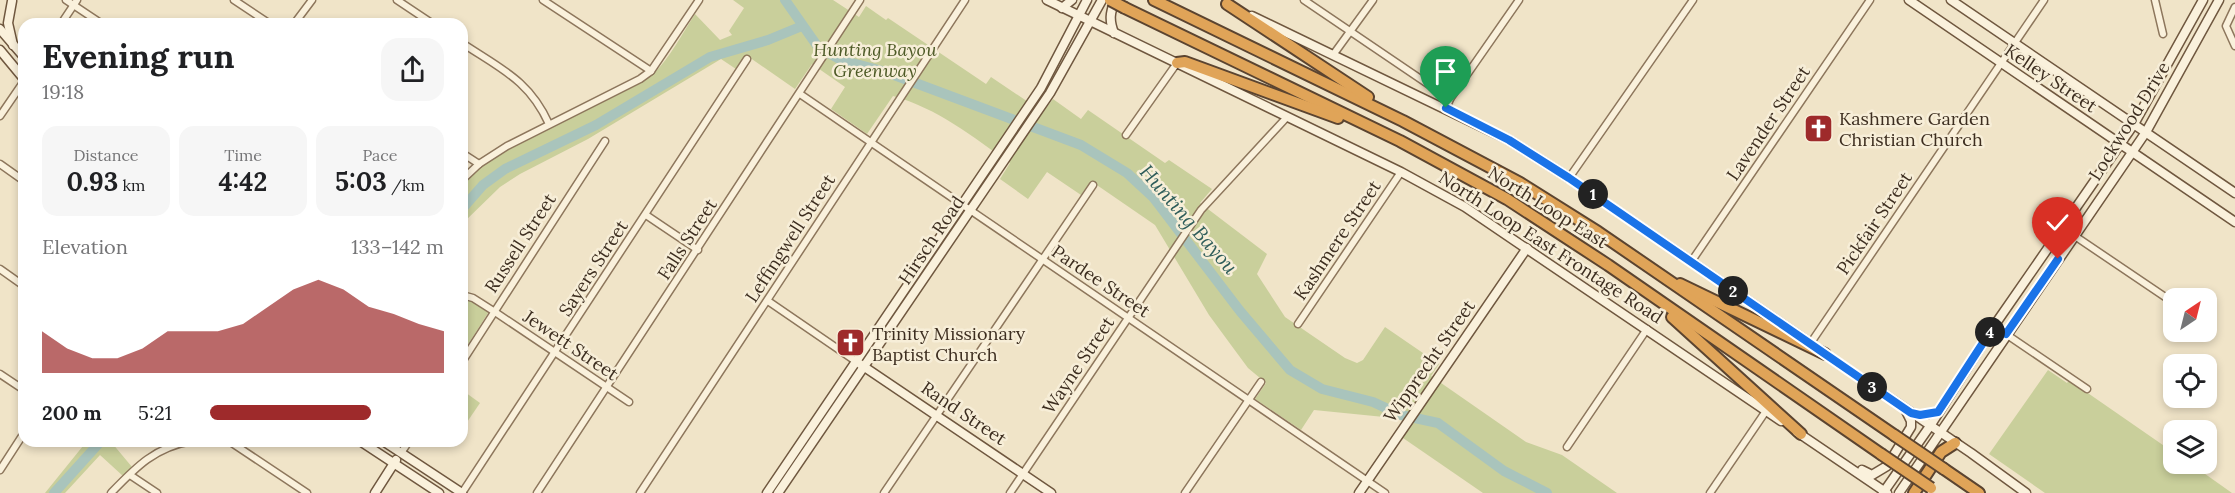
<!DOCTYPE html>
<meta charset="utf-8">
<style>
:root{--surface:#fff;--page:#f6f6f6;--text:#202124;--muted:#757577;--accent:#9e2a2b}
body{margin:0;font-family:Lora,serif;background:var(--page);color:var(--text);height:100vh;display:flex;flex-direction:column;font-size:22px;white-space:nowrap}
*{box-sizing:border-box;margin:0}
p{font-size:20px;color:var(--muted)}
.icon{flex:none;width:33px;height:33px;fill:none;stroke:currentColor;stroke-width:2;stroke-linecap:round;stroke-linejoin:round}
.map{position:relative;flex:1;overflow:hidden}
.drawer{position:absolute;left:18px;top:18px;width:450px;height:429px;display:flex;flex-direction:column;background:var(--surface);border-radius:18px;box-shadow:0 3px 9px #0003}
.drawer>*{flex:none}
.needle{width:39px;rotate:35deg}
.fabs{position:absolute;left:2163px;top:288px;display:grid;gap:12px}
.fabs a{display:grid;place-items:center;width:54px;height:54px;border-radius:12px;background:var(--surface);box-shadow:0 3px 9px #0003;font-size:30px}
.pin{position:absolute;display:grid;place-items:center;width:51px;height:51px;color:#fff;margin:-62px -26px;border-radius:50% 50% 50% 0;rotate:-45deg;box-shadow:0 0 6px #0007}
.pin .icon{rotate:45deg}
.km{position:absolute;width:30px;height:30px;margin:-15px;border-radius:50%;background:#222;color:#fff;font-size:16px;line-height:30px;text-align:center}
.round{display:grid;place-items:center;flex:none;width:63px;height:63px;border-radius:18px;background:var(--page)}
.overview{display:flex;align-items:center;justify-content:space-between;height:102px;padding:0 24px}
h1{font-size:33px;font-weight:700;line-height:45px}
.figures{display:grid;grid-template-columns:repeat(3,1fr);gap:9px;height:102px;padding:6px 24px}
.figures div{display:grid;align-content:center;border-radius:15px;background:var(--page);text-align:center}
.figures b{font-size:26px;font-weight:700}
.figures small{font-size:16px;font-weight:400}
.figures p{font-size:16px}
.chart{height:168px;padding:12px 24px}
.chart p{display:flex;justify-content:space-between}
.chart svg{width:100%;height:108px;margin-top:6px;fill:var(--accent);opacity:.7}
ul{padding:0 24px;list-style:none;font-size:20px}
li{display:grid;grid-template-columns:96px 72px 1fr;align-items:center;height:45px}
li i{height:15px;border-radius:8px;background:var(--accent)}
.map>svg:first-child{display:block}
</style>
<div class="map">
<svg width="2235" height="493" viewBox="0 0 2235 493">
<rect width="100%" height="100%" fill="#f0e4c8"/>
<!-- green -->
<g fill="#c9cf9b">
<path d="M733 0H833L859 17 866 6 886 20 888 18 986 84 991 77 1043 112 1053 99 1081 119 1088 110 1165 163 1169 160 1212 189 1200 203 1267 254 1257 274 1285 317 1345 358 1357 363 1363 360 1385 327 1439 364 1431 376 1526 442 1562 455 1617 493H1483L1403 438 1412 425 1404 419 1314 410 1301 430 1255 399 1266 383 1248 368 1231 345 1209 315 1155 225 1091 181 1081 195 1047 172 1028 199 1000 179 1010 163C973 137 937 108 893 96L867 134 831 109 845 87 812 64 795 89 746 55 736 69 721 59 588 139 520 174 500 187 462 224V183C500 144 555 123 604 100 619 92 641 86 653 74 670 58 682 34 695 14L720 40 732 35 729 31 744 8Z"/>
<path d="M462 298 469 299 487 309 488 313 462 354Z"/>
<path d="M2048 370 2067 383 2069 380 2173 452 2174 464H2191L2232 493H2045L1989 454Z"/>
<path d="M462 390 480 403 463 428 462 427Z"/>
<path d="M87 441H113L112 443 132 467 123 476 100 455 65 493H45Z"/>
</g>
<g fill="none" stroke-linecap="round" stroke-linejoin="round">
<!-- river -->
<g stroke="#a9c4bc" stroke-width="10">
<path d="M785 0 818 47 841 60 886 72 1081 145 1127 173 1153 197 1240 311 1290 370 1322 389 1373 402 1401 415 1438 423 1504 471 1547 493"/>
<path d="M462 209 483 185 505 169 596 125 710 57 768 40 802 26"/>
<path d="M54 493 101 441"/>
</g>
<defs>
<g id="street">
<path d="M66 0 102 24"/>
<path d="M234 0 270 24"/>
<path d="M397 0 433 24"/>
<path d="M543 0 651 71"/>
<path d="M1304 0 1450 99"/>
<path d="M2155 0 2163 34"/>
<path d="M2235 7 2226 26 2235 46"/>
<path d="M61 24 77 0"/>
<path d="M294 24 312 0"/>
<path d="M462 43C501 69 529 80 549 124"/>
<path d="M1333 55 1373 0"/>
<path d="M800 94 1385 493"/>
<path d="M1446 109 1450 99 1519 0"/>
<path d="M0 116 24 81"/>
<path d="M1126 135 1177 63"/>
<path d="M462 153 479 164"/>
<path d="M0 164 24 181"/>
<path d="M1569 178 1693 0"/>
<path d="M462 180 479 164 507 146 640 79 651 71 699 0"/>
<path d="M646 215 698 250"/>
<path d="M2063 228 2174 303"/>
<path d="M1691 262 1870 0"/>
<path d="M0 269 24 286"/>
<path d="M462 295 473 298 495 312 629 402"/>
<path d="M768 301 857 362"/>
<path d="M1298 324 1401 172"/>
<path d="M1994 326 2087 389"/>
<path d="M1810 344 2044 0"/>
<path d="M462 362 605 141"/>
<path d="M0 374 24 390"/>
<path d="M229 441 307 493"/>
<path d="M1567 447 1647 329"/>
<path d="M401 453 409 441"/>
<path d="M0 470 24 433"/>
<path d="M130 475 157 493"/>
<path d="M111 493C136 467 155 447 192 441"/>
<path d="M462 493 747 59"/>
<path d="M537 493 860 0"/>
<path d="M640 493 965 0"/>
<path d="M884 493 1093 185"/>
<path d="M1010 493 1201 210 1287 117"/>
<path d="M1185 493 1261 382"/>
<path d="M1710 493 1766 411"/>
</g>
<g id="secondary">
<path d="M1047 0 1401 172 1465 207 1781 421"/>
<path d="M1909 0 2235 222"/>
<path d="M1951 0 2235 193"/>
<path d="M12 1 8 23 13 45"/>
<path d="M1062 8 1072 0"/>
<path d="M1252 16 1509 140 1569 178 1804 339"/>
<path d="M0 29 24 57"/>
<path d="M1114 33C1109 20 1110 13 1115 0"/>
<path d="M0 50 24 79"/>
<path d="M1822 352 1971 453 2026 493"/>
<path d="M860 364 1051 493"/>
<path d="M1797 432 1887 493"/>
<path d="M360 441 439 493"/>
<path d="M383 441 462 493"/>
<path d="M1862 470 1872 475 1887 466 1911 427V421L1906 411"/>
<path d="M375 493 396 460"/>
<path d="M767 493 1041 88 1087 0"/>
<path d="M778 493 1050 93 1102 0"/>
<path d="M1359 493 1527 248"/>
<path d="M1883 493 1930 426 1994 326 2134 124 2203 0"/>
<path d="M1899 493 2146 132 2219 0"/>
</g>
<g id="highway">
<path d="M1154 0 1403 121 1520 183 1598 232 1894 435"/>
<path d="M1227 4 1368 97"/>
<path d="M1125 8 1400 141 1507 199 1608 265 1881 454"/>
<path d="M1177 63 1185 62 1338 118"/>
<path d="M1680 284 1825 354"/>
<path d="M1672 317 1801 434"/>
<path d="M1944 469 1979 493"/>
<path d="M1914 493 1941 452 1955 443"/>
</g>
</defs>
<!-- street casing -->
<use href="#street" stroke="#8d765c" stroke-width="9"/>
<!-- secondary casing -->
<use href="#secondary" stroke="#6f573f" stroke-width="11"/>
<!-- highway casing -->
<use href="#highway" stroke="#5b4430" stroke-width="14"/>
<!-- street -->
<use href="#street" stroke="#faf1dc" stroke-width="6"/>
<!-- secondary -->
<use href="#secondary" stroke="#faf1dc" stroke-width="8"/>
<!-- highway -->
<use href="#highway" stroke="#e0a458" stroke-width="10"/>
<defs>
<g id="highway-bridge">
<path d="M1110 0 1125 8"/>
<path d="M1894 435 1944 469"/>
<path d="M1881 454 1931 488"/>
</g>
</defs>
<!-- highway-bridge casing -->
<use href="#highway-bridge" stroke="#5b4430" stroke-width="14" stroke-linecap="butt"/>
<!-- highway-bridge -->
<use href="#highway-bridge" stroke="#e0a458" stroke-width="10"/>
</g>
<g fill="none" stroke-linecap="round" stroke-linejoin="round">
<defs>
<path id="route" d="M1446 108 1509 140 1569 178 1911 413 1920 415 1938 412 1994 326 2006 334 2058 259"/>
</defs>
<!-- route casing -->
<use href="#route" stroke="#fff" stroke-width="12"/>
<!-- route -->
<use href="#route" stroke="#1a73e8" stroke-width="8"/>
</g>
<!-- icons -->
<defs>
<symbol id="church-square" viewBox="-11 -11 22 22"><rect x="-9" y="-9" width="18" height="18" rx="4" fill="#9e2a2b" stroke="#f7eed8"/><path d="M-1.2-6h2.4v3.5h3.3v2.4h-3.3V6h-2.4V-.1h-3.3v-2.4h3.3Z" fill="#fff"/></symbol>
</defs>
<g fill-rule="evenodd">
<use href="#church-square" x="1802" y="112" width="33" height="33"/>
<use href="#church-square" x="834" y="326" width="33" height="33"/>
</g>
<g text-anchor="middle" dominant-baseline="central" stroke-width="5" stroke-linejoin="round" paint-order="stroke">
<!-- park labels -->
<g font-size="18" font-style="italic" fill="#4d5a26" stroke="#f7eed8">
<text x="875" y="49">Hunting Bayou<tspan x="875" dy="21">Greenway</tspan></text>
</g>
<!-- street labels -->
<g font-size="18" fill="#3d2e20" stroke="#f7eed8">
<text transform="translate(2051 78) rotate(34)">Kelley Street</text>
<text transform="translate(2129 121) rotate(-58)">Lockwood Drive</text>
<text transform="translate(1768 123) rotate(-56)">Lavender Street</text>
<text transform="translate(1548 207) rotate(32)">North Loop East</text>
<text transform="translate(1874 223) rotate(-56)">Pickfair Street</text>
<text transform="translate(790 238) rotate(-57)">Leffingwell Street</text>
<text transform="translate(687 239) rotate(-57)">Falls Street</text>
<text transform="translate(931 240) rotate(-56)">Hirsch Road</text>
<text transform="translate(1337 240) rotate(-56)">Kashmere Street</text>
<text transform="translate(520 243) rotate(-57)">Russell Street</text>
<text transform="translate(1551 247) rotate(33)">North Loop East Frontage Road</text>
<text transform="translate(593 268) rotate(-57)">Sayers Street</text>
<text transform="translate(1101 281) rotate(34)">Pardee Street</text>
<text transform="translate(571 345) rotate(34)">Jewett Street</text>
<text transform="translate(1429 361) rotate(-55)">Wipprecht Street</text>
<text transform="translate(1078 365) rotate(-56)">Wayne Street</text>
<text transform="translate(964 413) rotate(34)">Rand Street</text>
</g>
<!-- poi labels -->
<g font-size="18" fill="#3d2e20" stroke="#f7eed8" text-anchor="start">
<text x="1839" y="118">Kashmere Garden<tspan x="1839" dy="21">Christian Church</tspan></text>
<text x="872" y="333">Trinity Missionary<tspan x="872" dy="21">Baptist Church</tspan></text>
</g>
<!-- water labels -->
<g font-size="20" font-style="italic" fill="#2f5d5a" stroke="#f7eed8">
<text transform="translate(1189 219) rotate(49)">Hunting Bayou</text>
</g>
</g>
</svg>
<div class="fabs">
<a><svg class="needle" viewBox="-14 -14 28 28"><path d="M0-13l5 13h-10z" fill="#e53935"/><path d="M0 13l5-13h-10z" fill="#757577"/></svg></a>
<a><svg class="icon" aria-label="locate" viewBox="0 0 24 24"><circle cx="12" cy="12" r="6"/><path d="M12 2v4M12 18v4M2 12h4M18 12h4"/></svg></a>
<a><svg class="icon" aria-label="layers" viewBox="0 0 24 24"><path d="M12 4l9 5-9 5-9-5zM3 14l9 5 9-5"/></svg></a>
</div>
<div class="pin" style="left:1446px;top:108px;background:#1e9e55"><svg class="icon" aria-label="arrive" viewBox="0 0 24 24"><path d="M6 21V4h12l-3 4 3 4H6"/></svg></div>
<div class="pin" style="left:2058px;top:259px;background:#d93025"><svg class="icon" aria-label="check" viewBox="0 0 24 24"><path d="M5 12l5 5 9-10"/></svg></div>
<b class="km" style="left:1593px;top:194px">1</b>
<b class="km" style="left:1733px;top:291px">2</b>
<b class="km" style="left:1872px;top:387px">3</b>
<b class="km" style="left:1990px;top:332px">4</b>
<section class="drawer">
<div class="overview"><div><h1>Evening run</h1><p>19:18</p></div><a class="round"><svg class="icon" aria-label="share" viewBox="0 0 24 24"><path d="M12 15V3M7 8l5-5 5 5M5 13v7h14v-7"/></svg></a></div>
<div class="figures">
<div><p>Distance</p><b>0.93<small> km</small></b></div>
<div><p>Time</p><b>4:42</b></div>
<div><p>Pace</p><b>5:03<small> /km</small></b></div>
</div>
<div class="chart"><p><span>Elevation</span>133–142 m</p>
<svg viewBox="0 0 160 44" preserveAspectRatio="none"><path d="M0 44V27L10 34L20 38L30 38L40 34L50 27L60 27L70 27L80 24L90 17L100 10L110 6L120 10L130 17L140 20L150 24L160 27V44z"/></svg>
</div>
<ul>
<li><b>200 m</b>5:21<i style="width:69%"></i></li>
</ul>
</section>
</div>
